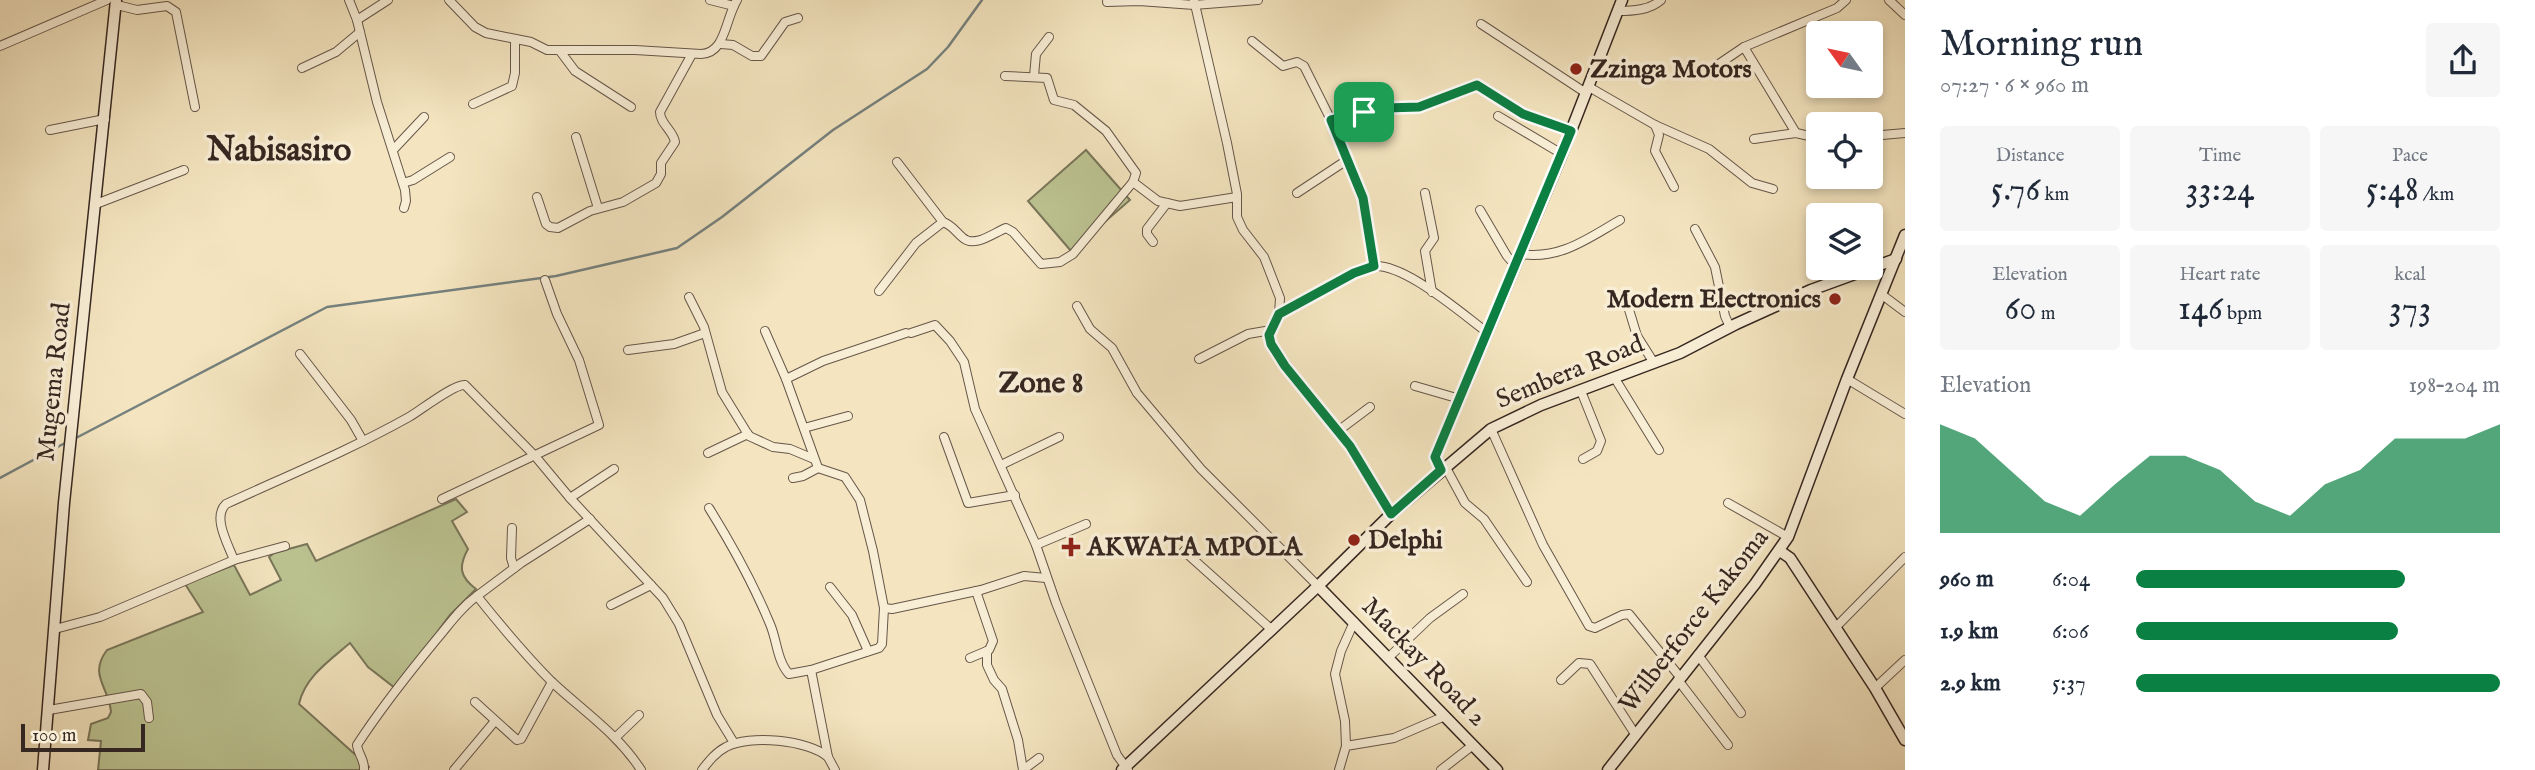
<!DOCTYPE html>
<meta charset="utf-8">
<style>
:root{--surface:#fff;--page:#f6f6f7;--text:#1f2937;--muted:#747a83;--accent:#0b8043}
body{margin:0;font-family:"IM FELL English",serif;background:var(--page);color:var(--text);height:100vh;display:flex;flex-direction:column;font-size:26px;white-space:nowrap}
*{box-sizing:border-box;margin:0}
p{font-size:23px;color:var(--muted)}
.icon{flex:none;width:38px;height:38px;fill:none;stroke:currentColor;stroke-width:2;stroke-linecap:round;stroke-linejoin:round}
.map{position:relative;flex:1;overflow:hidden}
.details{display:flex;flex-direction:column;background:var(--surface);width:630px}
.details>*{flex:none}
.needle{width:46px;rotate:303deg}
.controls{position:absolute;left:1806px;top:21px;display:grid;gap:14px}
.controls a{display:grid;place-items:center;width:77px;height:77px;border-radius:7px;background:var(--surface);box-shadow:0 4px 10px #0003;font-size:35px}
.scale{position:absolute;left:21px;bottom:18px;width:124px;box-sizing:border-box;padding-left:7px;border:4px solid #362721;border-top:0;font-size:19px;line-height:24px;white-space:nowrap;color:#362721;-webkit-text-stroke:5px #f8eed6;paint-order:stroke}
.pin{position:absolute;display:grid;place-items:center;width:60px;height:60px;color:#fff;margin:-30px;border-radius:14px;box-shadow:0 4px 10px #0006}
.round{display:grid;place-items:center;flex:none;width:74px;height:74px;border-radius:7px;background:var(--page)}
.summary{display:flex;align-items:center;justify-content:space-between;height:119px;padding:0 35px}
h1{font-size:38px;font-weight:600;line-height:52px}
.metrics{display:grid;grid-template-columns:repeat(3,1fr);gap:10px;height:119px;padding:7px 35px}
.metrics div{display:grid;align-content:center;border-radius:7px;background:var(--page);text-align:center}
.metrics b{font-size:35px;font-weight:600}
.metrics small{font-size:19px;font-weight:400}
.metrics p{font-size:19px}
.chart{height:196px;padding:14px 35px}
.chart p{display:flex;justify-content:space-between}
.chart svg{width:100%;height:126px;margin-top:7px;fill:var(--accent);opacity:.7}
ul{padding:0 35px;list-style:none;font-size:23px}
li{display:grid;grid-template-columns:112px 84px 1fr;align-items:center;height:52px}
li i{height:18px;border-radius:9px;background:var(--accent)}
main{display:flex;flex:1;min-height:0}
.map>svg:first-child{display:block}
</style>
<main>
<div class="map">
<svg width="1905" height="770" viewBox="0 0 1905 770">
<rect width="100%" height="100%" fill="#f4e5c0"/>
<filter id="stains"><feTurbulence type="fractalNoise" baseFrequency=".00286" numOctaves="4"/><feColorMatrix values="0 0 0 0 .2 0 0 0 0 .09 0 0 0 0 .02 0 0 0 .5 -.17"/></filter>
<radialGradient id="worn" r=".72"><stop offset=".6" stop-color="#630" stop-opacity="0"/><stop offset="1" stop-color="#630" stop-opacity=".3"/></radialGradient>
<!-- green -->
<g fill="#bcc492" stroke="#79765a" stroke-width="2">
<path d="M1086 150 1130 200 1071 251 1028 201Z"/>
<path d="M456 499 467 512 452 521 468 549C458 567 460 577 476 589L450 615 395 688 368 667 350 643C329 661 305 677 299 704L369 767 367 770H98L101 741 88 740 91 724 108 718 111 712C109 687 88 675 107 650L203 612 185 584 234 565 250 595 281 580 269 557 274 553 307 544 316 561Z"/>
</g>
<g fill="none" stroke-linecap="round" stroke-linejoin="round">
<!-- stream -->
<g stroke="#75817e" stroke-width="2.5">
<path d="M74 439 327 307 556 276 677 248 722 217 833 130 927 69 948 47 982 0"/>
<path d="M0 478 65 443"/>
</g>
<defs>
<g id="street">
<path d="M349 0 357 20 377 102 405 190 406 201 404 208"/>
<path d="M449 0 475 27 486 33 531 42 547 50H635L701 54C726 53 725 19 737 0"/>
<path d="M710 0 734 6"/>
<path d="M1194 0 1227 143 1237 194V217L1243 230 1264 257 1280 298 1279 314 1269 335 1271 344 1330 423 1351 446 1391 514"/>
<path d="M1889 0 1905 15"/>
<path d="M1107 2 1139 1 1194 5 1258 0"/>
<path d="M117 5 137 10 167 6 176 12 195 107"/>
<path d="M1618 11C1633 11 1650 10 1661 0"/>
<path d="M357 20 388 0"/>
<path d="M1481 24 1586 93"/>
<path d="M1252 41 1283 66 1297 62 1304 66 1329 116 1347 160"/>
<path d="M721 44 733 45 752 56H761L785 22 798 18"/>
<path d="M0 46 107 0"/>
<path d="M1744 47 1796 133"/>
<path d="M560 51 575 71 631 107"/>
<path d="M302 68 336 52 360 32"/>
<path d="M1710 70 1744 47 1837 8 1846 0"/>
<path d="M1034 76 1036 54 1049 37"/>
<path d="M1589 87 1655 125 1659 135 1655 151 1674 187"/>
<path d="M473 104 512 86 515 73V39"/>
<path d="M1498 116 1562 154"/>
<path d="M1331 120 1386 109 1419 107 1477 85 1523 114 1571 131"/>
<path d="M1655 125 1709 149 1752 183 1773 189"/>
<path d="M50 130 105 119"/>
<path d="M1871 136 1905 133"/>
<path d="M576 137 598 208"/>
<path d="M1754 139 1796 133 1818 138"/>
<path d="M393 150 424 117"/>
<path d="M897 162 943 222C952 225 955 231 962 237 974 249 993 233 1006 228L1013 232 1041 264 1060 262 1073 254 1133 182 1136 173 1106 131 1074 105 1054 100 1047 78 1005 76"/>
<path d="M1133 182 1158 201 1180 206 1237 197"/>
<path d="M403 183 413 180 450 157"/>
<path d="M1297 193 1347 160 1363 198 1374 266"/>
<path d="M1425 193 1434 238 1425 251 1432 292"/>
<path d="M537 197 546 224 550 227 558 228 590 211 623 202 656 183 661 174V163L675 142C673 130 660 124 660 112L692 54"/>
<path d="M96 204 184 170"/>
<path d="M1480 210 1507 256 1516 266"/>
<path d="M1695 229 1715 267 1725 316 1730 327"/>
<path d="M1153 242 1147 234V229L1167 203"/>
<path d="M1520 254C1560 260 1587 239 1620 220"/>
<path d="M879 291 916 243 943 222"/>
<path d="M1881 294 1905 312"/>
<path d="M689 297 704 327 722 392 749 436 773 447 790 449 814 459"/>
<path d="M1627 303 1637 336 1654 363"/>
<path d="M1077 306 1090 329 1112 348 1137 393 1201 469 1318 586"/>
<path d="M1279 314C1309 300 1337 277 1369 267 1399 258 1462 314 1488 333"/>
<path d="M765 331 786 379 817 465 818 468 803 476 793 478"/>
<path d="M911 333 935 325 950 341 964 362 975 409 1036 545 1056 603 1117 755 1128 770"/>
<path d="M628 350 674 344 705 333"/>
<path d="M300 354 351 420 363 441"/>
<path d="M1199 359 1248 334 1271 330"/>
<path d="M1614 377 1659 450"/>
<path d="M786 379 823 361 906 333"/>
<path d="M1847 379 1905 414"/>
<path d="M1415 386 1460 399"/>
<path d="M1581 391 1601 441 1597 451 1583 459"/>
<path d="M804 428 848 416"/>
<path d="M1491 429 1543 545 1589 626 1595 628 1622 615 1629 614 1680 677"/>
<path d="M1338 431 1370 407"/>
<path d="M944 437 968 503 1015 495"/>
<path d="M708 453 748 434"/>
<path d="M1001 465 1059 437"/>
<path d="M1445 466 1465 503 1484 519 1527 582"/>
<path d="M570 498 614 469"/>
<path d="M442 499 599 425 579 360 557 314 545 280"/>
<path d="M1728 503 1788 537"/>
<path d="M709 508C732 545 753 583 770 624 777 640 777 661 789 674L811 670 879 648 882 644 884 608 873 551 860 500 845 477 818 468"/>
<path d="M590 519 521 563 477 596C501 626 525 655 552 682 583 711 618 734 641 770"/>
<path d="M512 528 511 558 514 568"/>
<path d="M1036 545 1086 524"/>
<path d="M1184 551 1271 629"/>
<path d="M234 560C228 544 212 517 226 504 287 476 350 450 409 417 421 410 454 384 465 385L535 456 570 498 663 598 679 624 717 715 734 743"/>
<path d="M830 587 852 615 868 651"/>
<path d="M611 605 651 585"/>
<path d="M884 608 892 609 981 590 1024 576 1046 578"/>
<path d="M1836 627 1905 557"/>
<path d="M55 629 100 617 234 560 285 546"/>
<path d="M987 651V665L994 680 1002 689 1018 740 1023 770"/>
<path d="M1698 655 1741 713"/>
<path d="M970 658 989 650 993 641 976 591"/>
<path d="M1388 658 1430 618 1463 594"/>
<path d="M811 670 828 757 835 770"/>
<path d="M1561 680 1579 663 1590 664 1635 734"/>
<path d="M1678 680 1728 745"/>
<path d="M1875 688 1905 660"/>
<path d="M475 702 517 740 521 739 552 682"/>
<path d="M49 710 141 694 147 702 149 718"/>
<path d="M616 737 639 715"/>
<path d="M1346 746 1345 721 1335 674 1341 651 1354 622"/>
<path d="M364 770C365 760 358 754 357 745 381 708 408 674 436 640 449 625 460 608 477 596"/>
<path d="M454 770 495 721"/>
<path d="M702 770C709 761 716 752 726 747 749 734 809 740 828 757"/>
<path d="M1023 770 1039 758"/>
<path d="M1339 770 1346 746 1394 738 1445 716"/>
<path d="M1441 770 1473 745"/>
</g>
<g id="secondary">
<path d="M1441 469 1435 457 1562 154 1622 0"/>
<path d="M1780 551 1790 558 1875 688 1905 740"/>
<path d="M1318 586 1497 770"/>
<path d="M43 770 64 503 116 0"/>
<path d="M1122 770 1318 586 1391 514 1491 429 1541 405 1680 353 1736 324 1811 290 1896 259"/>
<path d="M1608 770 1755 584 1788 537 1847 379 1905 235"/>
</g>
</defs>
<!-- street casing -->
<use href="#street" stroke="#665649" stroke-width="10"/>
<!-- secondary casing -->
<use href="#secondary" stroke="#362721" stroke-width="13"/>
<!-- street -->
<use href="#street" stroke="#f8eed6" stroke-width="8"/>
<!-- secondary -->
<use href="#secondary" stroke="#f8eed6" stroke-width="10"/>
</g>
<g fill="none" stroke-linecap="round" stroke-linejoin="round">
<defs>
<path id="route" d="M1477 85 1523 114 1571 131 1435 457 1441 470 1391 514 1350 446 1285 366 1271 344 1269 335 1279 314 1354 273 1374 266 1363 198 1331 120 1386 108 1419 107Z"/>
</defs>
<!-- route casing -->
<use href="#route" stroke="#fff" stroke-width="14"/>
<!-- route -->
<use href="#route" stroke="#0b8043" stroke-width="9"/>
</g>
<!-- markers -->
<g fill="#8f2418" stroke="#f8eed6" stroke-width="2.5">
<circle cx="1576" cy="69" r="7"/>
<circle cx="1835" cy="299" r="7"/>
<circle cx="1354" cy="540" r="7"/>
<path d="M1067.5 536.5h7v7h7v7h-7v7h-7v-7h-7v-7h7z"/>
</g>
<g text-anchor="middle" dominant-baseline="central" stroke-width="7" stroke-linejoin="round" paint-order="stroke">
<!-- poi labels -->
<g font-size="26" font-weight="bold" fill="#362721" stroke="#f8eed6" text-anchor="start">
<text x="1590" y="69">Zzinga Motors</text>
<text x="1821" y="299" text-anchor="end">Modern Electronics</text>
<text x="1368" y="540">Delphi</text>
<text x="1087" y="547">AKWATA MPOLA</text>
</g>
<!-- street labels -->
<g font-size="26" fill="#362721" stroke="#f8eed6">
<text transform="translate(1570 372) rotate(-22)">Sembera Road</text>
<text transform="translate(54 382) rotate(-84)">Mugema Road</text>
<text transform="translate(1694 621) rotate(-52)">Wilberforce Kakoma</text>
<text transform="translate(1424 662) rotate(46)">Mackay Road 2</text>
</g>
<!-- quarter labels -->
<g font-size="30" font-weight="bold" fill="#362721" stroke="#f8eed6">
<text x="1041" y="384">Zone 8</text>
</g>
<!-- district labels -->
<g font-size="33" font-weight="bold" fill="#362721" stroke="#f8eed6">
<text x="279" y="151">Nabisasiro</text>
</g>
</g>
<rect width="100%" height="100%" filter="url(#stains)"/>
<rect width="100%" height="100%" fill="url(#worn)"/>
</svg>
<div class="controls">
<a><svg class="needle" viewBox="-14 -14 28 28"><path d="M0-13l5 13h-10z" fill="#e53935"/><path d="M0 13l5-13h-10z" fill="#747a83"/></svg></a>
<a><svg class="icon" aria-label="locate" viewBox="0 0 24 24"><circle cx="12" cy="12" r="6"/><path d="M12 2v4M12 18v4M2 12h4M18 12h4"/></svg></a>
<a><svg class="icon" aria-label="layers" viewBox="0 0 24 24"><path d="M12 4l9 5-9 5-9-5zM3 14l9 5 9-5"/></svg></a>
</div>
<div class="scale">100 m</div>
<div class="pin" style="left:1364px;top:112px;background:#1e9e55"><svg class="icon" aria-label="arrive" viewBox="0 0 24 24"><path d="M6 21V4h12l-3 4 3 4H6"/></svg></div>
</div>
<section class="details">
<div class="summary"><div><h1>Morning run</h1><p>07:27 · 6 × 960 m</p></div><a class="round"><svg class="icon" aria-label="share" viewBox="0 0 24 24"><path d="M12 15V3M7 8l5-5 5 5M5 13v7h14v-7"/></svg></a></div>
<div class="metrics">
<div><p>Distance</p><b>5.76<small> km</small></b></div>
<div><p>Time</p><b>33:24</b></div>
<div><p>Pace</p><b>5:48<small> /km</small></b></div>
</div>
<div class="metrics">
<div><p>Elevation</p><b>60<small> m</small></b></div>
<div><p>Heart rate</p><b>146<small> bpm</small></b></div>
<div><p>kcal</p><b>373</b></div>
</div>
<div class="chart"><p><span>Elevation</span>198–204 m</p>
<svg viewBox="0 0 160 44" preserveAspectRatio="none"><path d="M0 44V6L10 11L20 22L30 33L40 38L50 27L60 17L70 17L80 22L90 33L100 38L110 27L120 22L130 11L140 11L150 11L160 6V44z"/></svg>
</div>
<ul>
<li><b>960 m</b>6:04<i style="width:74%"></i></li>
<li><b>1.9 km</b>6:06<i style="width:72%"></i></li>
<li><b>2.9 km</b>5:37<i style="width:100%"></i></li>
</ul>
</section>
</main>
